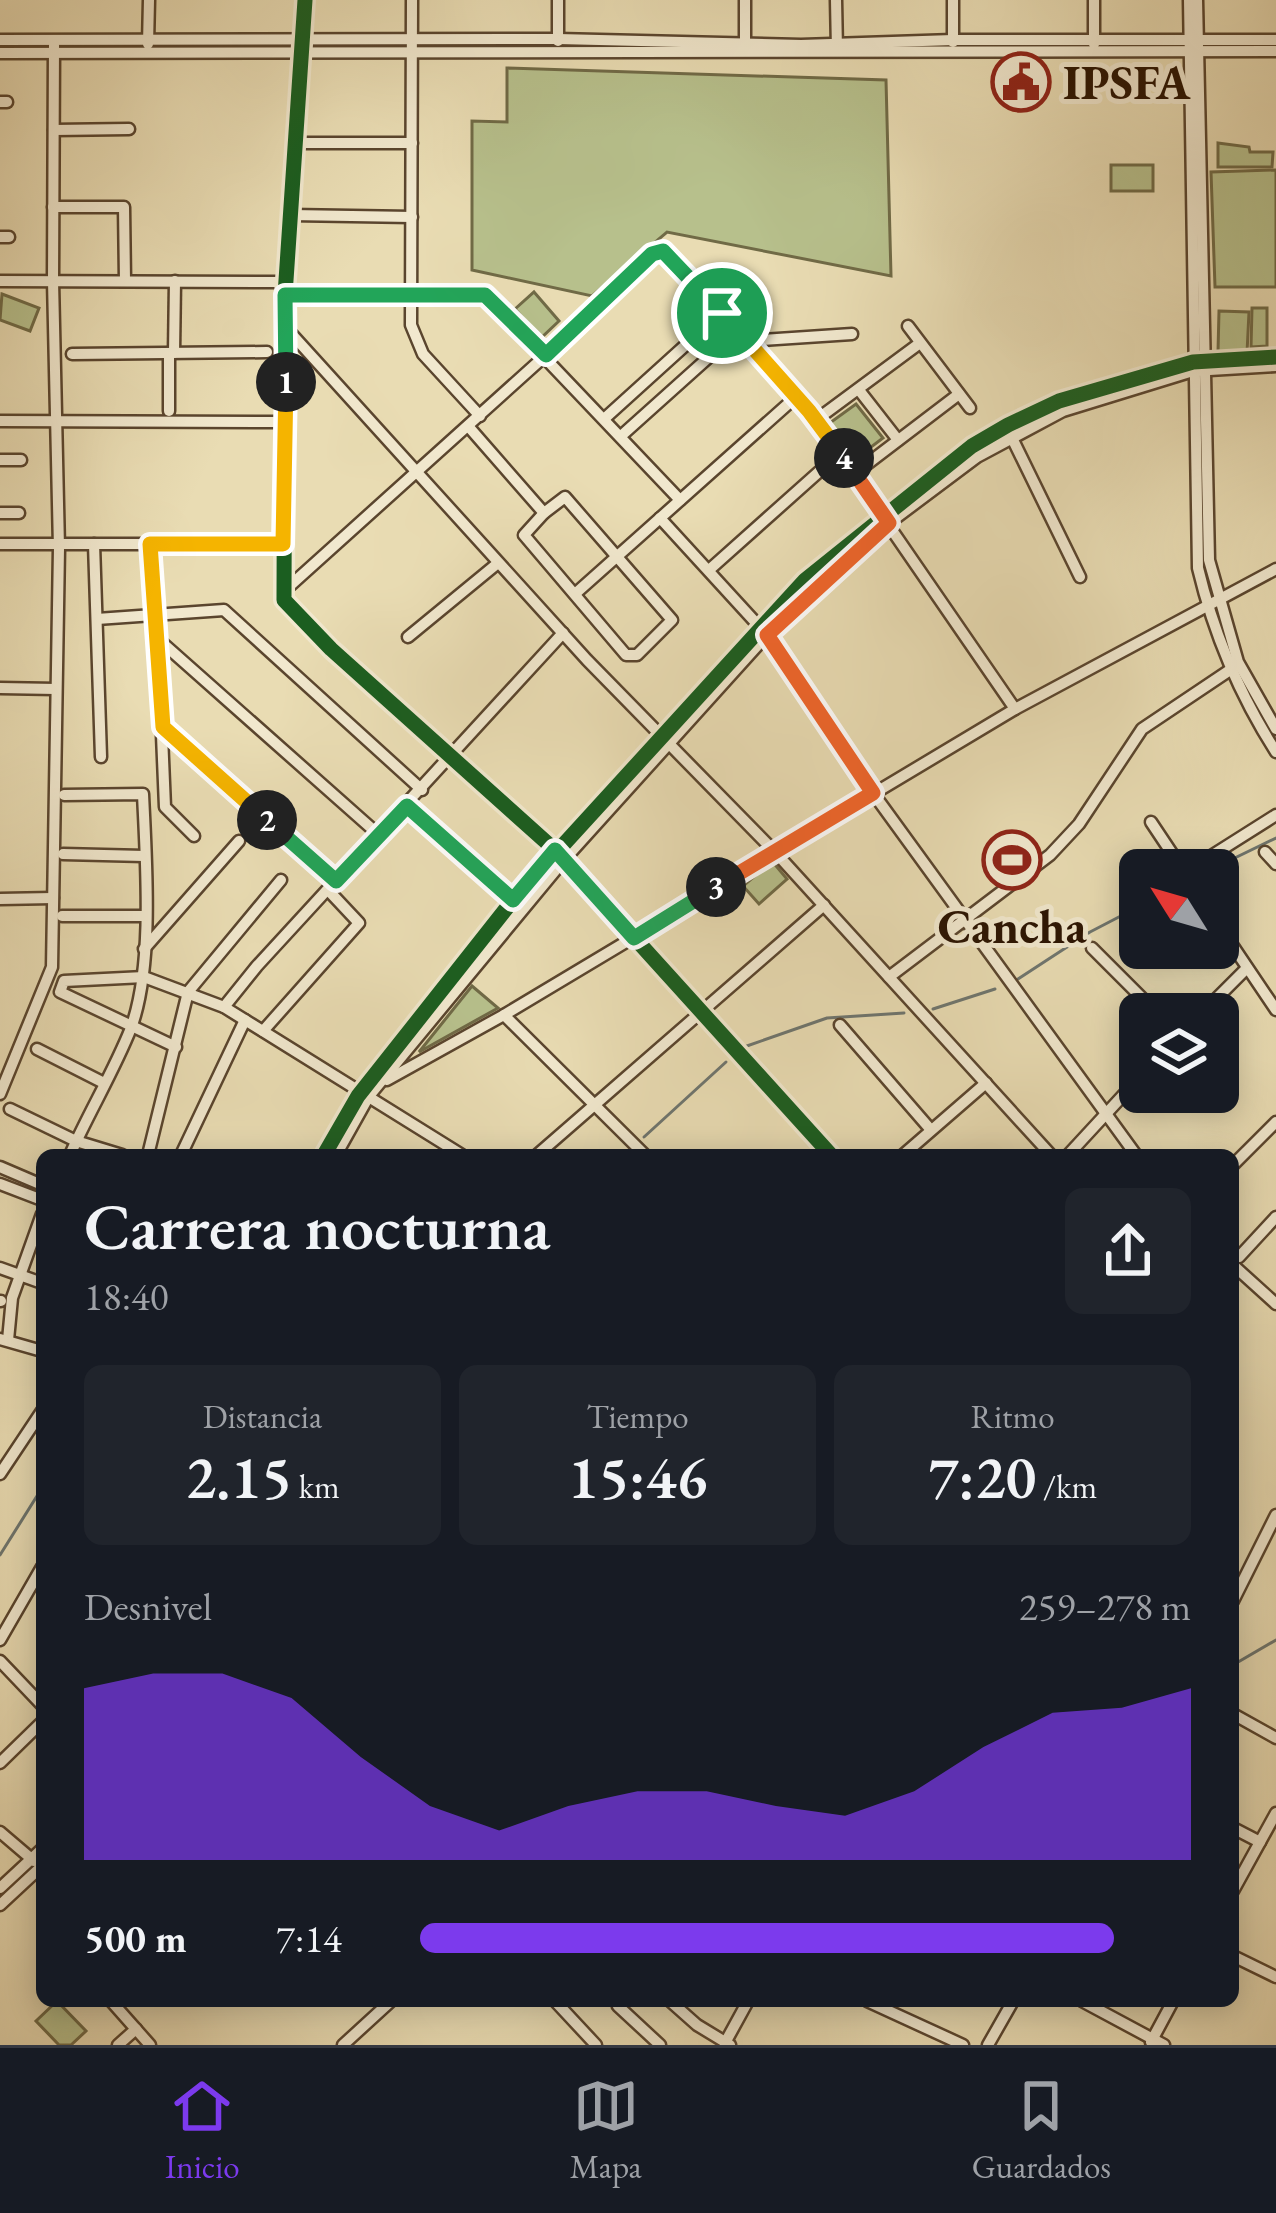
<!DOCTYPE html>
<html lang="es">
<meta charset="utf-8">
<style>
:root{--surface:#171b24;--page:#20242c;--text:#f1f3f6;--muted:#9ea1a6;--line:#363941;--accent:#7c3aed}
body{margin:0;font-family:"EB Garamond",serif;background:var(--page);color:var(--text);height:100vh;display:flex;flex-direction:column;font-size:45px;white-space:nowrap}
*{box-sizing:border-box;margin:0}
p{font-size:39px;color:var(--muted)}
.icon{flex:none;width:66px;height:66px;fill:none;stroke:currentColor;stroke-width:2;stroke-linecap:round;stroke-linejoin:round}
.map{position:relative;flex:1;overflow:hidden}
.drawer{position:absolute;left:36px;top:1149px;width:1203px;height:858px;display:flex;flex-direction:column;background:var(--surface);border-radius:18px;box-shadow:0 6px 30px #0003}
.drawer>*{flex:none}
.needle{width:78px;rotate:307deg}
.controls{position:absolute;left:1119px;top:849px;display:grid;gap:24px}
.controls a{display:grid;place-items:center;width:120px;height:120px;border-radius:18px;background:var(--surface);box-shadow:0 6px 30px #0003;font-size:60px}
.pin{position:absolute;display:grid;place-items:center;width:102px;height:102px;color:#fff;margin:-51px;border:6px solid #fff;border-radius:50%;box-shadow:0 3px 12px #0007}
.km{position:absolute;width:60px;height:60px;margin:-30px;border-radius:50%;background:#222;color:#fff;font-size:33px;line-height:60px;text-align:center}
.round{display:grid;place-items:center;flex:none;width:126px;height:126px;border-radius:18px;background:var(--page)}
.headline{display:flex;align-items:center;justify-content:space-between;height:204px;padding:0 48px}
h1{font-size:66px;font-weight:600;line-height:90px}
.metrics{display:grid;grid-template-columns:repeat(3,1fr);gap:18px;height:204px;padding:12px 48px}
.metrics div{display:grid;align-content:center;border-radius:18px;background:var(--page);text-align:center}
.metrics b{font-size:60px;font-weight:600}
.metrics small{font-size:33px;font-weight:400}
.metrics p{font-size:33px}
.chart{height:336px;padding:24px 48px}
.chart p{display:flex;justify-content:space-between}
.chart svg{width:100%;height:216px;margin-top:12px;fill:var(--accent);opacity:.7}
ul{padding:0 48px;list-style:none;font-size:39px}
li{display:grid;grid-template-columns:192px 144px 1fr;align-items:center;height:90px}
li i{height:30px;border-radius:15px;background:var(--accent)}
.tab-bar{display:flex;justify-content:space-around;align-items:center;height:168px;border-top:3px solid var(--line);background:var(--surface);font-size:33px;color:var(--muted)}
.tab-bar a{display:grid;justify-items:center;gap:6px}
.tab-bar .on{color:var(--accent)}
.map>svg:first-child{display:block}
</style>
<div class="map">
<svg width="1276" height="2045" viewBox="0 0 1276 2045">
<rect width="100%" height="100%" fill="#e9dcb3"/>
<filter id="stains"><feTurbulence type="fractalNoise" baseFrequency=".00167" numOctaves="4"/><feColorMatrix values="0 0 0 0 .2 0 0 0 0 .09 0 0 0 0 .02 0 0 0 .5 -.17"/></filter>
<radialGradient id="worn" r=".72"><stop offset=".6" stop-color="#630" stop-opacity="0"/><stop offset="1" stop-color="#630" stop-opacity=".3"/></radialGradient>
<!-- green -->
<g fill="#b7c08c" stroke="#706a46" stroke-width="3">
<path d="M507 68 886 80 891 276 667 232 592 296 472 270V121L507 122Z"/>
<path d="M1218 143 1249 147 1250 152H1273L1272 167H1218Z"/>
<rect x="1111" y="165" width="42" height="26"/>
<path d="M1276 170V287H1215L1211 172Z"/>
<path d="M534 292 559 321 541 338 515 309Z"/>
<path d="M2 294 39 308 30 331 0 320Z"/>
<path d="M1252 308H1267V346L1251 347Z"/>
<path d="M1219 311 1249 312 1247 353 1218 352Z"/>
<path d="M856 404 883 438 854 460 827 425Z"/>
<path d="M1014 842 1029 853 1011 877 996 866Z"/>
<path d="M772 861 787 879 759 904 743 886Z"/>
<path d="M472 986 498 1008 419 1052Z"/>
<path d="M57 2001 86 2031 71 2045H59L36 2021Z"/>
</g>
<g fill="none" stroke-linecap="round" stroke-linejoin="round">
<!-- stream -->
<g stroke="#6f766f" stroke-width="3">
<path d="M1210 870 1276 838"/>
<path d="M1018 979 1090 932 1140 906"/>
<path d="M933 1009 995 989"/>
<path d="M744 1047 827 1018 904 1013"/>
<path d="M644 1137 726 1062"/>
<path d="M0 1555 42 1488"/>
<path d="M1233 1665 1276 1640"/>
</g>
<defs>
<g id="minor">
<path d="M305 0 285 295 284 600 331 649 555 850 831 1155"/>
<path d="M412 0 411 325 423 354 480 416"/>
<path d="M836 0 837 50"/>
<path d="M953 0V42"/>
<path d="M1189 0 1198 568C1214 635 1239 694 1276 752"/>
<path d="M1197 0 1209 560 1238 662 1276 729"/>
<path d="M0 40 558 39 801 45 953 40H1276"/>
<path d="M558 41V0"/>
<path d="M148 44 149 0"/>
<path d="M745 44V0"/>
<path d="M1094 44V0"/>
<path d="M0 53 1276 51"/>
<path d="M0 102H7"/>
<path d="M54 130 129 129"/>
<path d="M296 143H412"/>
<path d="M53 207H124L125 281"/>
<path d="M291 215 412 217"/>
<path d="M0 237H9"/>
<path d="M0 281 285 282"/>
<path d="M285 295H485L680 500"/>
<path d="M908 326 970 408"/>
<path d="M288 330 587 660 776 853 1051 1155"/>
<path d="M748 341 852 334"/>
<path d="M174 353 175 281"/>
<path d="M72 354 267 352"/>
<path d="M859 390 898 440"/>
<path d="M169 411V353"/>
<path d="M604 419 721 313"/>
<path d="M816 420 920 343"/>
<path d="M0 421 285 422"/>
<path d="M468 426 544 513"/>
<path d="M621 436 738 331"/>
<path d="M1011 436 1080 577"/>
<path d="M0 460H21"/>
<path d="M854 474 959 394"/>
<path d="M565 497 672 620 637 655H626L524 535 544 513Z"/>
<path d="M0 513H19"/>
<path d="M660 518 767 635 873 793 1136 1155"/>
<path d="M0 544H283"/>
<path d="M94 544 101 757"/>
<path d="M150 544 158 639 165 807 194 836"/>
<path d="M709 570 840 453"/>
<path d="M283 592 546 355 652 254 663 251 810 411 1015 709"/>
<path d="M576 593 797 396"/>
<path d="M97 619 224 610 422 790"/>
<path d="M408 637 498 563"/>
<path d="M158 639 379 835"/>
<path d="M0 688 56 689"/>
<path d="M163 727 336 881"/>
<path d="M64 795 143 794C146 862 154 965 131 1028 114 1071 89 1112 70 1155"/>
<path d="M407 806 513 900"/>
<path d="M1151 822 1183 870"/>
<path d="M1265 852 1276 864"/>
<path d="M63 854 144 856"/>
<path d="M1189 870 1276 815"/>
<path d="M0 899 53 898"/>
<path d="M62 916H144"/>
<path d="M1218 924 1276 1010"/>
<path d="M1092 948 1158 1014"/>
<path d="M144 949 239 841"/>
<path d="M889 977 1050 855 1079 824 1142 729 1230 670"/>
<path d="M224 1007 257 966 563 633"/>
<path d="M1201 1014 1247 968"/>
<path d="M504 1015 645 1155"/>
<path d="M840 1025 931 1130"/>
<path d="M263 1031 359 923 328 890"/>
<path d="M176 1047 60 992 64 981 144 977 224 1007 462 1155"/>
<path d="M37 1049 104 1083"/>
<path d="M387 1080 504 1015 1015 709 1276 569"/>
<path d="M0 1094 52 967 59 548 53 281 54 45"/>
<path d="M10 1109 76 1141 122 1155"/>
<path d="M148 1155 188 992 281 880"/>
<path d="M181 1155 245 1020"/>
<path d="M324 1155 358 1096 513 900 805 580 972 446 1008 425 1059 401 1193 362 1276 357"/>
<path d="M336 1155 369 1096 564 860 767 635 889 523 977 457 1063 411 1193 371 1276 366"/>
<path d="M537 1155 824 905"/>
<path d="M903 1155 986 1083"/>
<path d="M1068 1155 1140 1077"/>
<path d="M1233 1165 1276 1122"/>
<path d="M0 1167 42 1185"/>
<path d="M0 1184 42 1200"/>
<path d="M1239 1257 1276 1217"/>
<path d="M1233 1265 1276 1304"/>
<path d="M0 1268 42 1283"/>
<path d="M0 1301H1"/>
<path d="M0 1339 42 1351"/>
<path d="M8 1340 12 1298 42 1214"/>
<path d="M0 1474 42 1411"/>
<path d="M1233 1601 1276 1515"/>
<path d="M0 1640 42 1567"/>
<path d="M0 1661 42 1705"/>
<path d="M1233 1714 1276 1738"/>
<path d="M0 1763 42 1722"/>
<path d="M1233 1828 1260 1842"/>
<path d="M0 1832 34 1861"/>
<path d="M0 1888 42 1849"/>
<path d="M1233 1891 1276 1813"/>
<path d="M0 1905 42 1866"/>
<path d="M1233 1956 1276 1977"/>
<path d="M111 2001 150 2045"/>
<path d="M555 2001 596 2045"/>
<path d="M621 2001 618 2006 660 2045"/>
<path d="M670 2001 697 2025 730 2045"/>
<path d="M867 2001 963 2045"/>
<path d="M1082 2001 1164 2045"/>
<path d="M1151 2042 1173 2001"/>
<path d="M725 2043 748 2001"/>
<path d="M118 2045 136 2029"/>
<path d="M343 2045 391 2001"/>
<path d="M988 2045 1013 2001"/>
</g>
</defs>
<!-- minor casing -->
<use href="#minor" stroke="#5a452e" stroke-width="15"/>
<!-- minor -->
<use href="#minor" stroke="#f1e8ce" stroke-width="10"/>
<defs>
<g id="cycleway">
<path d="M305 0 285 295 284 600 331 649 555 850 831 1155"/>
<path d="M324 1155 358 1096 513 900 805 580 972 446 1008 425 1059 401 1193 362 1276 357"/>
</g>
</defs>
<!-- cycleway casing -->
<use href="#cycleway" stroke="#f1e8ce" stroke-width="22"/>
<!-- cycleway -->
<use href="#cycleway" stroke="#1b5e20" stroke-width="15"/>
</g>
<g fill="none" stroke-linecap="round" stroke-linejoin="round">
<defs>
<path id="split-1" d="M286 382 285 295H485L546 355 652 254 663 251 722 313"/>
<path id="split-2" d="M267 820 163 727 150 544H283L286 382"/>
<path id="split-3" d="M267 820 336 881 407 806 513 900 555 850 634 938 716 887"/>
<path id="split-4" d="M716 887 873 793 767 635 889 523 844 458"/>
<path id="split-5" d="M722 313 809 411 844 458"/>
</defs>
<!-- split-1 casing -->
<use href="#split-1" stroke="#fff" stroke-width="24"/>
<!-- split-2 casing -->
<use href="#split-2" stroke="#fff" stroke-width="24"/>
<!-- split-3 casing -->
<use href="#split-3" stroke="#fff" stroke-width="24"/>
<!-- split-4 casing -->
<use href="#split-4" stroke="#fff" stroke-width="24"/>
<!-- split-5 casing -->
<use href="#split-5" stroke="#fff" stroke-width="24"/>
<!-- split-1 -->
<use href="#split-1" stroke="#22a559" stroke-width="15"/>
<!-- split-2 -->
<use href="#split-2" stroke="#f5b400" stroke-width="15"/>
<!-- split-3 -->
<use href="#split-3" stroke="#22a559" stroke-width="15"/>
<!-- split-4 -->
<use href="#split-4" stroke="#f0652b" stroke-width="15"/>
<!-- split-5 -->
<use href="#split-5" stroke="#f5b400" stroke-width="15"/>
</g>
<!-- icons -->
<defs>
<symbol id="civic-ring" viewBox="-11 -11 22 22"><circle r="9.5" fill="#f1e8ce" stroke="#8f2418" stroke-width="1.5"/><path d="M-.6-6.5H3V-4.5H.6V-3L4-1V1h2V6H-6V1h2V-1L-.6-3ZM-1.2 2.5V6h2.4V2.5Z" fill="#8f2418"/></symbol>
<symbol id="stadium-ring" viewBox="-11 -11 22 22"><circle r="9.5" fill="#f1e8ce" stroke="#8f2418" stroke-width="1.5"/><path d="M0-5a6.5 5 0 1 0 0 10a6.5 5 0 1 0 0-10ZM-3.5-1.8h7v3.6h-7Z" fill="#8f2418"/></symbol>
</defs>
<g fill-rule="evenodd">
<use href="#civic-ring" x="988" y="49" width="66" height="66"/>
<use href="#stadium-ring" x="979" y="827" width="66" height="66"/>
</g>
<g text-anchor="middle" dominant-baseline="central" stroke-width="10" stroke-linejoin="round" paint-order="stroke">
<!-- poi labels -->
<g font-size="48" font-weight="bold" fill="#2a1301" stroke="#f1e8ce" text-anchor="start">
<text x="1063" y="82">IPSFA</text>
<text x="1012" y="926" text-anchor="middle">Cancha</text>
</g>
</g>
<rect width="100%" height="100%" filter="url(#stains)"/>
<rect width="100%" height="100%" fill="url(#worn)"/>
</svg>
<div class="controls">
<a><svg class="needle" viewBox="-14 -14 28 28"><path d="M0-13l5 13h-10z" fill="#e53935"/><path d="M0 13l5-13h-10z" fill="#9ea1a6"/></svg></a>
<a><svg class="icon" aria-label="layers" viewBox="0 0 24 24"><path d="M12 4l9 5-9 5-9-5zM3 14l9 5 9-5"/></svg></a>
</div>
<div class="pin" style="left:722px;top:313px;background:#1e9e55"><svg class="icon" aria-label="arrive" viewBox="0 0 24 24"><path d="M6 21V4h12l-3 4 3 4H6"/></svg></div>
<b class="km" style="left:286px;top:382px">1</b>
<b class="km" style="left:267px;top:820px">2</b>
<b class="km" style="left:716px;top:887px">3</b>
<b class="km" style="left:844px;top:458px">4</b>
<section class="drawer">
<div class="headline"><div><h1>Carrera nocturna</h1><p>18:40</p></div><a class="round"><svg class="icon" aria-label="share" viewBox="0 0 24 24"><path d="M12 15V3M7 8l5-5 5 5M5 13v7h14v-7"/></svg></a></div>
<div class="metrics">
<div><p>Distancia</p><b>2.15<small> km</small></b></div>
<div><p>Tiempo</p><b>15:46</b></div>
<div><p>Ritmo</p><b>7:20<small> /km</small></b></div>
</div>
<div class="chart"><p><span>Desnivel</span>259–278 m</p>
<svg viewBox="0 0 160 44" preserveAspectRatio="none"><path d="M0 44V9L10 6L20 6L30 11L40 23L50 33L60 38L70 33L80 30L90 30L100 33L110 35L120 30L130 21L140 14L150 13L160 9V44z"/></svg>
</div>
<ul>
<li><b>500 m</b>7:14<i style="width:90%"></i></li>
</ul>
</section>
</div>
<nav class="tab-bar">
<a class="on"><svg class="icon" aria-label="home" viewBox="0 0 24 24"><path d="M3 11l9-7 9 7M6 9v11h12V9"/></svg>Inicio</a>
<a><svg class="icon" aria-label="map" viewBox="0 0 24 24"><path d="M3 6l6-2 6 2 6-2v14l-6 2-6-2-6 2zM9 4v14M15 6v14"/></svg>Mapa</a>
<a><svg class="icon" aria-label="saved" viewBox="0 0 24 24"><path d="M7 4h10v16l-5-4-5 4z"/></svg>Guardados</a>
</nav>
